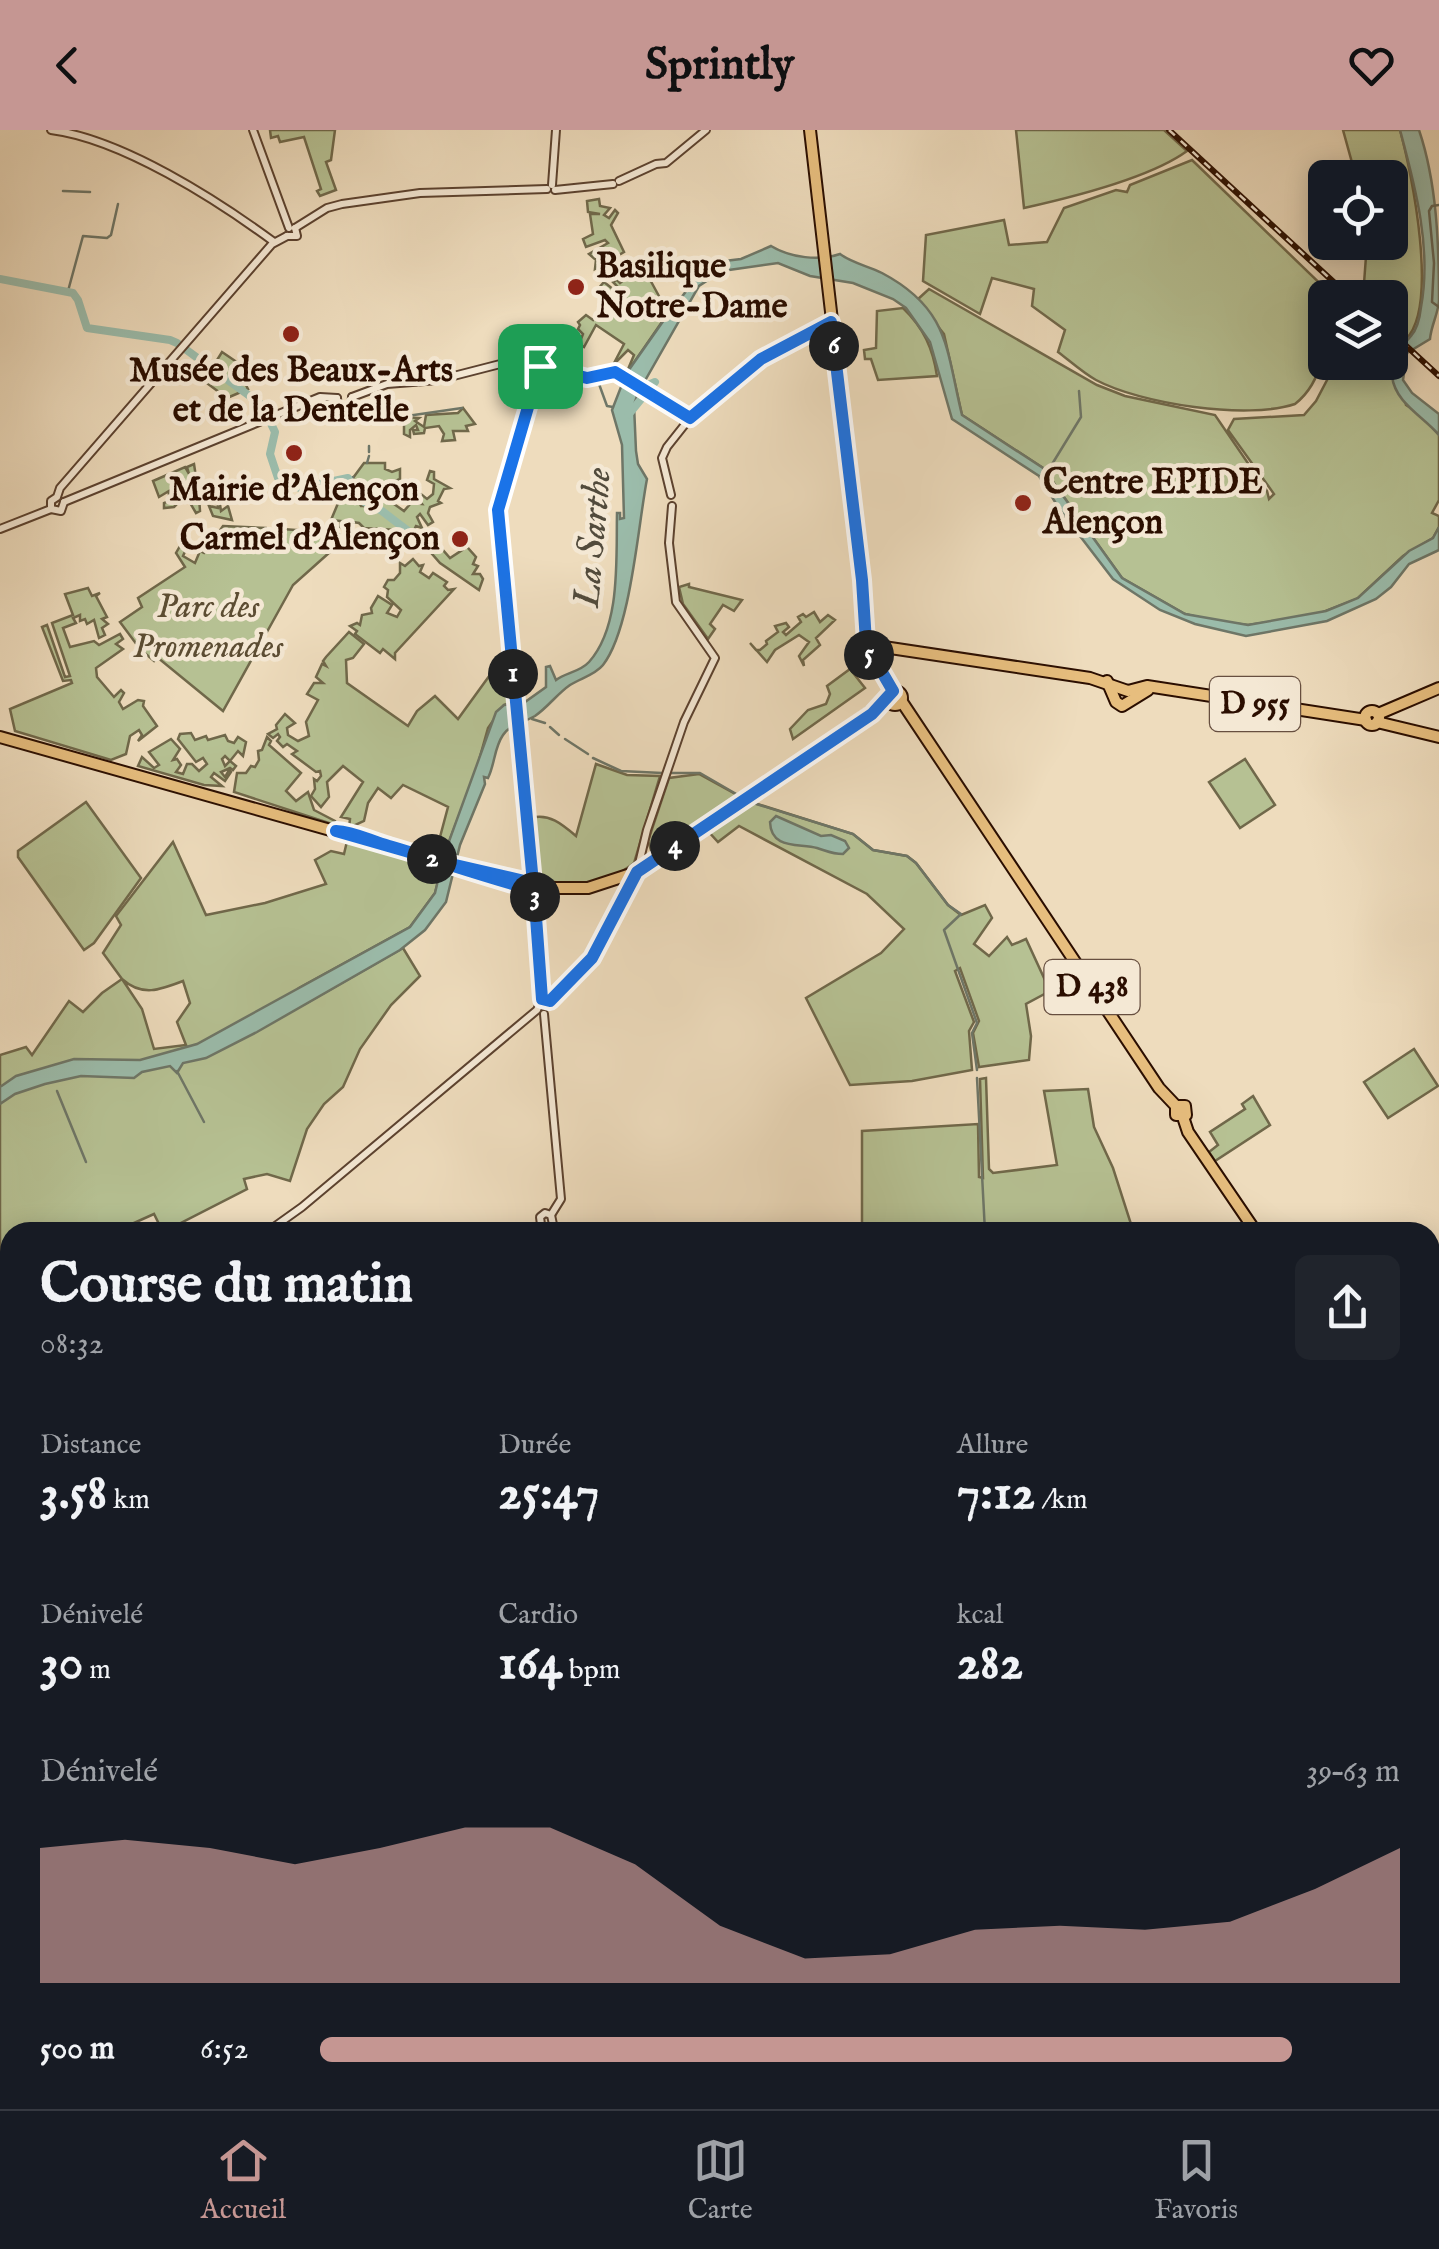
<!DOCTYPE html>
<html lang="fr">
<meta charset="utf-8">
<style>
:root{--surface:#171b24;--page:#20242c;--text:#f1f3f6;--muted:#9ea1a6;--line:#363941;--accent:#c59692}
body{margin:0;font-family:"IM FELL English",serif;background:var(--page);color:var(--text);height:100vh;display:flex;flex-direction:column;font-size:38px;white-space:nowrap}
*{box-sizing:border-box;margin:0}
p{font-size:32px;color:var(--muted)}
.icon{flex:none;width:55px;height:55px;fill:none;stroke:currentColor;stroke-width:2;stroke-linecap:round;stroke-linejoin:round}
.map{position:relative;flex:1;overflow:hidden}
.details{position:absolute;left:0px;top:1092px;width:1440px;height:888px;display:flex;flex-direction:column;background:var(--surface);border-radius:30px 30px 0 0;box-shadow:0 5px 25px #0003}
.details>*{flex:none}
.tools{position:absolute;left:1308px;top:30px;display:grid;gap:20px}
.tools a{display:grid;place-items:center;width:100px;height:100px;border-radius:15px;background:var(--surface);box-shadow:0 5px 25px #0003;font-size:50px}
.pin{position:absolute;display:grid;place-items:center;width:85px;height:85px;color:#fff;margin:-42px;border-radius:20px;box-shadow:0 5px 15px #0006}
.km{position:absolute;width:50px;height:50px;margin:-25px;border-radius:50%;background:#222;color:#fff;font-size:28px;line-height:50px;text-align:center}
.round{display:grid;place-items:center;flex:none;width:105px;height:105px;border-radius:15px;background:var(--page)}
.head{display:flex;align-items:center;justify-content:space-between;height:170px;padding:0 40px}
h1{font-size:55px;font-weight:700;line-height:75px}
.metrics{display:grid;grid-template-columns:repeat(3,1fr);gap:15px;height:170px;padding:10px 40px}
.metrics div{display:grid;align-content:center}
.metrics b{font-size:50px;font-weight:700}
.metrics small{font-size:28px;font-weight:400}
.metrics p{font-size:28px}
.chart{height:280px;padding:20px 40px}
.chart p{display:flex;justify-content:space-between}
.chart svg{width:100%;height:180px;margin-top:10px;fill:var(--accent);opacity:.7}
ul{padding:0 40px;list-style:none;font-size:32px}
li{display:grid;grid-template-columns:160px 120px 1fr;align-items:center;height:75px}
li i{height:25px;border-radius:12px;background:var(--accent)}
header{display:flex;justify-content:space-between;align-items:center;height:130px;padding:0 40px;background:var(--accent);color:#111;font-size:45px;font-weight:700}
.dock{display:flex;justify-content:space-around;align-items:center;height:140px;border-top:2px solid var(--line);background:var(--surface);font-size:28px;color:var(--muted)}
.dock a{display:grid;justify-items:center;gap:5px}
.dock .selected{color:var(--accent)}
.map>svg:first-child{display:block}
</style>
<header><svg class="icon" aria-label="back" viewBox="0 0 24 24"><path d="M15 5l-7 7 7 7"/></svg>Sprintly<svg class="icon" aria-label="heart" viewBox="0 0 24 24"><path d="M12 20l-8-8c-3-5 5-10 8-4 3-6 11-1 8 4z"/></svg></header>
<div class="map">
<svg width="1439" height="1979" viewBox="0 0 1439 1979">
<rect width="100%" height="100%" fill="#eedcbd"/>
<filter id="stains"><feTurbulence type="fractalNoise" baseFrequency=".002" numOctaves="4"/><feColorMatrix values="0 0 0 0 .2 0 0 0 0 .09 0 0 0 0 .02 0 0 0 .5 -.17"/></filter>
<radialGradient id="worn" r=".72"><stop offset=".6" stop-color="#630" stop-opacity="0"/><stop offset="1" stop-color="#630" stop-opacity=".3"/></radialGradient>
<!-- green -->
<g fill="#b6c193" stroke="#70684a" stroke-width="2.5" fill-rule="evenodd">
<path d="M270 0H335L331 30 326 32 336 60 320 66 317 61 321 59 304 7 280 12 278 6 271 8Z"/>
<path d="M1016 0H1164L1187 21C1150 48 1069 68 1024 78Z"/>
<path d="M1343 0H1400C1412 44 1439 176 1406 209L1390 195V168L1363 167 1367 113 1390 112V48L1356 47Z"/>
<path d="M1192 30 1334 167 1325 168C1325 205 1328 248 1295 274 1247 290 1141 274 1096 250 1083 243 1070 231 1058 222L1065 200 1032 176 1034 159 992 148 980 184 923 151 926 105 1004 90 1009 115 1047 112 1064 78 1116 60 1127 62 1130 55Z"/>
<path d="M599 69 600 76 610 78 604 85 609 88 615 80 618 83 611 95 624 122 595 139 596 130 589 124 608 113 605 110 586 117 583 109 593 104 590 84H600L588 82 587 71Z"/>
<path d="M642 135 666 179 662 183 664 189 626 244 634 225 628 220 613 235 624 214 596 195 584 217 579 214 583 204 578 199 580 195 578 192 586 185 593 190 607 167 598 159 604 152 614 160 617 156 613 152 617 150 620 153Z"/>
<path d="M929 159 1097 255 1125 266 1215 285 1267 361 1269 369 1274 364 1228 300 1234 289 1304 285 1316 271 1336 233 1390 232V208L1400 217 1398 219 1406 275 1419 283 1439 305V370L1432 383 1439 386V397L1433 408 1403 426 1357 469 1318 484 1275 491 1248 495 1215 491 1185 484 1122 448 1043 338 962 285 944 204 917 170Z"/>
<path d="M903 178C924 198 933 219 937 246L878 250 871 229H865L864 220 876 218 877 181Z"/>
<path d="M222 222 247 239 244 251 248 259 227 268 204 251Z"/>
<path d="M463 278 475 294 466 296 468 301H453L455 310 442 311 444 304 439 296 425 298 424 303 414 304 413 300H418L416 295 410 300V307L404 304V287L419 288 415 291 424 297 426 285 458 283Z"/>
<path d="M364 333H385V339L392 342 400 339V349L393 352 391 359 398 361 399 364 411 361 406 370 401 366 394 374 404 381 411 373 422 374 412 361 416 360 427 369 433 364 434 354 427 350 430 341 434 342V349L450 358 444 359 438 371 441 373 430 377 428 383 433 392 428 395 420 384 417 387 422 398 416 396 413 402 399 393 397 400 364 398 359 393 346 391 344 397H340L341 391 331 390 344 359H348V352L361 376C376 375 385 386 398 393 381 376 361 372 353 348Z"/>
<path d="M194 334 196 347 190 350 193 358 204 356 208 363 221 360 223 366 219 368 221 381 228 376 232 390 213 386 209 376 218 378V374H213L209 365 187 364 189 370 199 367 200 381 196 383 189 371 180 372 177 366 173 368 178 373 174 377 164 378V373L169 371V361L159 367 153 351 185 337 189 344 187 337Z"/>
<path d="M223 396 266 398 271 407 282 399 339 403 341 411 334 417 331 414 327 418 330 422 293 455 223 581 157 527 154 531 140 519 120 492 142 477 138 468 185 437 176 423 180 416 194 413 190 420 188 415 183 426 195 433 200 421 204 423Z"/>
<path d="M428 403 430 412 434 414 435 411 450 428 467 417 476 427 473 434 478 436 473 444H480L483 449 479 460 440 433 420 410Z"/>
<path d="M413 429 419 436 423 435 420 442 429 448 433 443 447 452 444 456 448 460 454 459 395 523V529L383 519 380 523 355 504 357 501 350 496 357 493 360 495 362 485 372 483 371 478 378 466 392 475 387 483 397 487 401 480 387 467 388 460 384 457 388 450H394L400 443V433L405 436Z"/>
<path d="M689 454V457L742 470 734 481 723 475 710 494 715 499 708 509 683 474 679 457Z"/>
<path d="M88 458 92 466 100 463 96 466 107 487 102 489 108 494 102 498 105 505 99 508 94 490 87 494 85 489 80 491V485L73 488 76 493 63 498 70 517 94 511 99 515 120 504 123 509 116 514 123 519 96 538 97 547 114 567 121 560 124 563 119 572 123 579 138 570 144 571 143 576 157 596 138 611 142 605 139 600 130 606 126 624 111 630 15 601 10 579 72 553 71 550 63 551 42 497 47 495 65 547 70 546 52 493 73 485 65 464Z"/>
<path d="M814 482 820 492 828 485 835 490 816 508 820 515 803 530 804 536 799 526 809 512 799 505 775 520 767 532 750 513 756 520H760L767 514 766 511 778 502 775 496 786 493 789 497 783 502 786 505 801 492 798 487 803 484 806 487Z"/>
<path d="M349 502 364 514 353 528 346 530 347 553 408 596 417 581 435 566 458 589 495 538 507 537 510 573 504 575 488 598 476 641 444 725 436 722 448 677 403 655 391 668 378 658 368 673 364 691 349 698 350 689 341 687 363 652 343 636 327 652 329 667 321 677 311 666 315 659 314 649 317 651 321 646 320 641 316 642 292 624 297 621 287 614 283 617 277 611 280 607 278 604 273 608 268 604 277 599 276 595 285 584 295 593 287 598 288 605 298 611 309 606 306 592 318 570 307 564 314 553H323L316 547 322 534 326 536 323 531 326 527Z"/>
<path d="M850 539 865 558 793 609 790 599 808 580 826 574 830 564 827 556Z"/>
<path d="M191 603 195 610 206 606 208 610 225 605 228 611 234 613 238 607 246 612 243 626 238 621 230 631 225 626 222 629 225 636 230 631 236 636 233 640 230 638 221 642 225 647 229 640 231 642 225 651 214 643 211 647 222 656 204 655 138 636 142 627 154 638 159 635 149 622 171 609 180 619 173 630 177 629 181 635 176 642 183 644 187 634H192L199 641 207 634 203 628 196 632 178 609 180 604Z"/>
<path d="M267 607 271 611 269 615 301 643 286 661 296 671 308 662 314 680 335 691V695L234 662 237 643H246L251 636 255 637 259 630 258 621 262 620Z"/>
<path d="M1245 629 1275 675 1240 698 1209 652Z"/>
<path d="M596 634 627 645 660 646 634 733C612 752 556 766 535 740L531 688C549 683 562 694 576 706Z"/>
<path d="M699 644 739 666 652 723 648 711 669 648Z"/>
<path d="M748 671 853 704 873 720 907 726 916 733 948 775 961 785 985 775 992 788 974 814 989 826 1007 807 1012 815 1026 809 1050 861 1026 874 1031 906 1029 930 979 937 973 903 979 891 960 838 955 841 974 892 969 901 972 940 912 951 850 955 806 868 881 823 904 799 867 764 739 696 718 712 707 700Z"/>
<path d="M86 672 141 748 94 813 84 820 18 727V721Z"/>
<path d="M348 707 443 732 435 763 410 797 299 858 305 874 403 818 420 846 391 875 360 919 343 957 324 974 307 999 290 1051 267 1044 244 1049 247 1059 163 1102 154 1084 114 1102H10V1164L0 1166V925L26 917 32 925 69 871 83 882 102 863 122 849 103 823 121 795 116 786 173 712 206 785 265 773 326 754 315 730 331 721 344 724ZM122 849C142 867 160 860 183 851L190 873 177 892 186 915 154 919 142 879Z"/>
<path d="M1414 919 1438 956 1388 988 1364 952Z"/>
<path d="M986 948 989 1039 993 1043 1057 1035 1044 961 1088 959 1094 997 1113 1038 1131 1094 1118 1097 1119 1102H862V1001L978 994 979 1047 983 1048 980 949Z"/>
<path d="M1253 966 1270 995 1215 1031 1209 1022 1218 1015 1210 1002 1245 979 1242 974Z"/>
<path d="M0 1896 10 1897V1970H439L415 1979H0Z"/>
<path d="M536 1970H904L901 1978 884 1974 880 1979H849L837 1972 835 1979H536Z"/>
</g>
<!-- water -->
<g fill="#9bbcab" stroke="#6e7667" stroke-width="2.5">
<path d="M1400 0H1419C1437 53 1439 115 1439 171 1438 184 1431 196 1430 209L1407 223 1403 250 1412 263 1439 284V305C1423 286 1395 273 1392 246 1389 227 1400 219 1411 206 1417 199 1420 186 1421 177 1432 118 1415 56 1400 0Z"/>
<path d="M771 116C791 128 819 131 840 124 852 133 868 136 882 143 950 179 946 220 962 285L1043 338 1122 448 1185 484 1248 495 1326 481 1358 468 1409 421 1433 408 1439 397V420L1409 434 1391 457 1376 469 1327 491 1246 506 1195 494 1160 480 1113 449 1060 380 1039 346 952 289 930 212 906 178 893 169 853 153 810 146 778 133 722 141 699 156 638 263 634 275 636 321 638 334 647 349C638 395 631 499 603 535 595 545 581 548 570 555 557 564 548 577 535 586 525 592 509 595 503 605 494 618 495 634 488 648L484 647 485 654 460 715 446 772 425 800 400 820 257 902 206 928 183 933 177 943 170 936 142 942 134 948 81 946 45 954 15 964 0 974V957L16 946 74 929 140 930 197 914 410 797 435 763 444 725 496 582 504 575 525 572 546 557V537L550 536 556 550C565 543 580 542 589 532 621 496 616 430 617 383H620V389L624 388 622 315 612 280 626 244 664 190 662 182 677 173 708 133 741 129Z"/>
<path d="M776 686 821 706 831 705 845 711 849 718 843 724C832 724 827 721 817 718 799 713 771 720 770 692Z"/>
</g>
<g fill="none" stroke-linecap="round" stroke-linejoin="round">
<!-- shore -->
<path stroke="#636556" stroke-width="2.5" d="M1439 75 1432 76 1429 81 1434 133 1432 172 1439 177"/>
<!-- stream -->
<g stroke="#6e7667" stroke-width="2.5">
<path d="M63 61 90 62"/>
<path d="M68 161 83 106 107 108 111 105 118 74"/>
<path d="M599 254 607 276 613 277"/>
<path d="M378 271 366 293 387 290"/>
<path d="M407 286 462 278"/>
<path d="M391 289 404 286"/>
<path d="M369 322V316"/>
<path d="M367 333 369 326"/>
<path d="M1046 344 1081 287 1079 261"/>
<path d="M350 349 353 347"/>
<path d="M532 589 545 593"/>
<path d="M550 597 559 605"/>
<path d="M565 609 588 624"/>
<path d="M593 628 621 641 662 643"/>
<path d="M669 643H700L738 665"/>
<path d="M753 673 853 704 873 720 907 726 916 733 948 775 961 784 944 800 977 893 972 903 977 940"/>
<path d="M177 941 204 992"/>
<path d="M977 948 985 1102"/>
<path d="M57 961 86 1032"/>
<path d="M1430 1959 1439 1969"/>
</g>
<!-- river -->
<g stroke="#9bbcab" stroke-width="8">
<path d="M0 149 73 163 78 170 87 198 170 210 177 213 262 275 275 302 270 324 278 348 300 358 348 348 360 370 382 381 412 404"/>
<path d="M629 284 655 252 637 260"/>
</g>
<defs>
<g id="minor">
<path d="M51 0C122 9 217 70 274 112"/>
<path d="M253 0 289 98"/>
<path d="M619 51 656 34 666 33 706 0"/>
<path d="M552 55 556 0"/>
<path d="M555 60 613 54"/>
<path d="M295 98 327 78 342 74 420 63 547 59"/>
<path d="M287 106H297L295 98"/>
<path d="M352 267 387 254 438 250 508 232 539 235 587 247 615 241 690 288"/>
<path d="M337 268 338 276 345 279 351 275 352 267"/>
<path d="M671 365 662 328 667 317 690 288 761 229 831 192"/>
<path d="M64 372 320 267 337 268"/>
<path d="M51 379V371L57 367 60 358 272 114 287 106"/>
<path d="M51 379 61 381 64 372"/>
<path d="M0 399 51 379"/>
<path d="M550 871 591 828 637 742 647 700 684 592 715 528 676 472 669 413 672 376"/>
<path d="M544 884 561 1069 551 1085"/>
<path d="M551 1085 554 1099 551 1102"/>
<path d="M267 1102 302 1077 537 880 542 869 498 380 539 235"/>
<path d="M542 1102 540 1087 545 1083 551 1085"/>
<path d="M0 1194 10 1192"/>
<path d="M539 1979 540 1970"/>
</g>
<g id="major">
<path d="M810 0 862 450 866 512"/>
<circle cx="870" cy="518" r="7"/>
<path d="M877 516 1090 548 1128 561 1147 556 1366 590"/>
<path d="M872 525 893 561"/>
<path d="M1107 551 1116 572 1122 576 1148 560"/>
<circle cx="895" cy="568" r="7"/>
<path d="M902 572 1159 958 1176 976V985H1186L1185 976H1176"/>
<circle cx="1372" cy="588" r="7"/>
<path d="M1378 584 1439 558"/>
<path d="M1377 592 1439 607"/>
<path d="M0 607 451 734 550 758H588L637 742"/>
<path d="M633 745 888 570"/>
<path d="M1183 987 1188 1002 1256 1102"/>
<path d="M1430 1366 1439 1380"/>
</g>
</defs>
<!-- minor casing -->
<use href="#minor" stroke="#5c422f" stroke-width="10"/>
<!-- major casing -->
<use href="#major" stroke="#2b0e00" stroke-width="14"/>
<!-- minor -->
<use href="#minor" stroke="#f4e8d4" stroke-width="6"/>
<!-- major -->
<use href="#major" stroke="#e7be7e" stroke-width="10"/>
<defs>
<g id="rail">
<path d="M1169 0 1351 168"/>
<path d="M1390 201 1439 246"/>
</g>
</defs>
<!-- rail casing -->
<use href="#rail" stroke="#2b0e00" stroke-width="6"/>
<!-- rail -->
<use href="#rail" stroke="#f4e8d4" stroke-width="2.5" stroke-dasharray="8" stroke-linecap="butt"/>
</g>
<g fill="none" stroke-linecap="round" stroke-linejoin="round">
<defs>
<path id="route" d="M540 236 498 380 533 753 451 734 336 701C355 702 370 711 389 716 437 730 485 747 534 760L542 869 550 871 592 828 637 742 872 584 893 561 872 525 863 519 866 512 862 450 831 192 761 229 690 288 615 242 587 248 540 236"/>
</defs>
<!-- route casing -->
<use href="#route" stroke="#fff" stroke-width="20"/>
<!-- route -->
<use href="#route" stroke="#1a73e8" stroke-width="12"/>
</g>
<!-- markers -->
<g fill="#8f2418" stroke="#f4e8d4" stroke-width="4">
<circle cx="576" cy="157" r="10"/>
<circle cx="291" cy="204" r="10"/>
<circle cx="294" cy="323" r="10"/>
<circle cx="1023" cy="373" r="10"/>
<circle cx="460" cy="409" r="10"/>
</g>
<g text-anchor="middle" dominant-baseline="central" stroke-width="9" stroke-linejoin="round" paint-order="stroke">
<!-- shield labels -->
<g fill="#f4e8d4" stroke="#674f40" stroke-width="2.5">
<rect x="1210" y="547" width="90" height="54" rx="8"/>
<rect x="1044.5" y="830" width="95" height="54" rx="8"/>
</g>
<g font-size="32" font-weight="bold" fill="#2b0e00">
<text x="1255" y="574">D 955</text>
<text x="1092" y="857">D 438</text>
</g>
<!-- poi labels -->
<g font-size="35" font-weight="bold" fill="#2b0e00" stroke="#f4e8d4" text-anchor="start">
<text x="596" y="137">Basilique<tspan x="596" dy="40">Notre-Dame</tspan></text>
<text x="291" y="241" text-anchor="middle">Musée des Beaux-Arts<tspan x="291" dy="40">et de la Dentelle</tspan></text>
<text x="1043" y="353">Centre EPIDE<tspan x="1043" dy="40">Alençon</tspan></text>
<text x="294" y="360" text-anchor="middle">Mairie d'Alençon</text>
<text x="440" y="409" text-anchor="end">Carmel d'Alençon</text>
</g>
<!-- park labels -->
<g font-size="35" font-style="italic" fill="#5c4d33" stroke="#f4e8d4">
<text x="208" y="477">Parc des<tspan x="208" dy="40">Promenades</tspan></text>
</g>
<!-- water labels -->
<g font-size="38" font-style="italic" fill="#524b3c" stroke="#f4e8d4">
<text transform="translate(594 408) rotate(-85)">La Sarthe</text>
</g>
</g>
<rect width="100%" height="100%" filter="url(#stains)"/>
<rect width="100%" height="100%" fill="url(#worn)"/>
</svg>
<div class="tools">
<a><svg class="icon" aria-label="locate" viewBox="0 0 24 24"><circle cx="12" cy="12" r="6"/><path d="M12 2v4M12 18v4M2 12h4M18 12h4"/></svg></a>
<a><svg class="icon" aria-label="layers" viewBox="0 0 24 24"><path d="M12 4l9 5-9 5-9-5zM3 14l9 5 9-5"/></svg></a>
</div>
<div class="pin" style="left:540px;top:236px;background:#1e9e55"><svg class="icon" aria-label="arrive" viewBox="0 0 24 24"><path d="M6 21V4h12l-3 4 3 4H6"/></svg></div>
<b class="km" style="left:513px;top:544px">1</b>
<b class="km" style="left:432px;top:729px">2</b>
<b class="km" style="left:535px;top:767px">3</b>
<b class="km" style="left:675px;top:716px">4</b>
<b class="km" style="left:869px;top:525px">5</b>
<b class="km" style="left:834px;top:216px">6</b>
<section class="details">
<div class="head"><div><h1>Course du matin</h1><p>08:32</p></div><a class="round"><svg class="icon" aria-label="share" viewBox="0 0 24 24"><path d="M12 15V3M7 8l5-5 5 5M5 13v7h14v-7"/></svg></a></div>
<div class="metrics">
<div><p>Distance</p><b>3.58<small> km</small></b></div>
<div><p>Durée</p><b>25:47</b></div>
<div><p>Allure</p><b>7:12<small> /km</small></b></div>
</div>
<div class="metrics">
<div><p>Dénivelé</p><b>30<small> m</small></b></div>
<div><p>Cardio</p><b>164<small> bpm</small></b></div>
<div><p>kcal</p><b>282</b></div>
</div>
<div class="chart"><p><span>Dénivelé</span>39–63 m</p>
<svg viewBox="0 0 160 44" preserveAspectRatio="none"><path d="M0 44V11L10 9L20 11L30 15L40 11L50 6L60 6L70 15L80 30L90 38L100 37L110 31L120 30L130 31L140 29L150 21L160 11V44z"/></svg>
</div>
<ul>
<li><b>500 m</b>6:52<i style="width:90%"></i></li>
</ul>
</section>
</div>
<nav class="dock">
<a class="selected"><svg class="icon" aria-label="home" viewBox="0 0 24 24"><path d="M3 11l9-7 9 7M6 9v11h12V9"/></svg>Accueil</a>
<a><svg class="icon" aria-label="map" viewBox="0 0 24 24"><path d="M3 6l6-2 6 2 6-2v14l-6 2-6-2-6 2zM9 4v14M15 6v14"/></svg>Carte</a>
<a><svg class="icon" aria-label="saved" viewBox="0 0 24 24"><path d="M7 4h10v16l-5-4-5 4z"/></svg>Favoris</a>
</nav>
